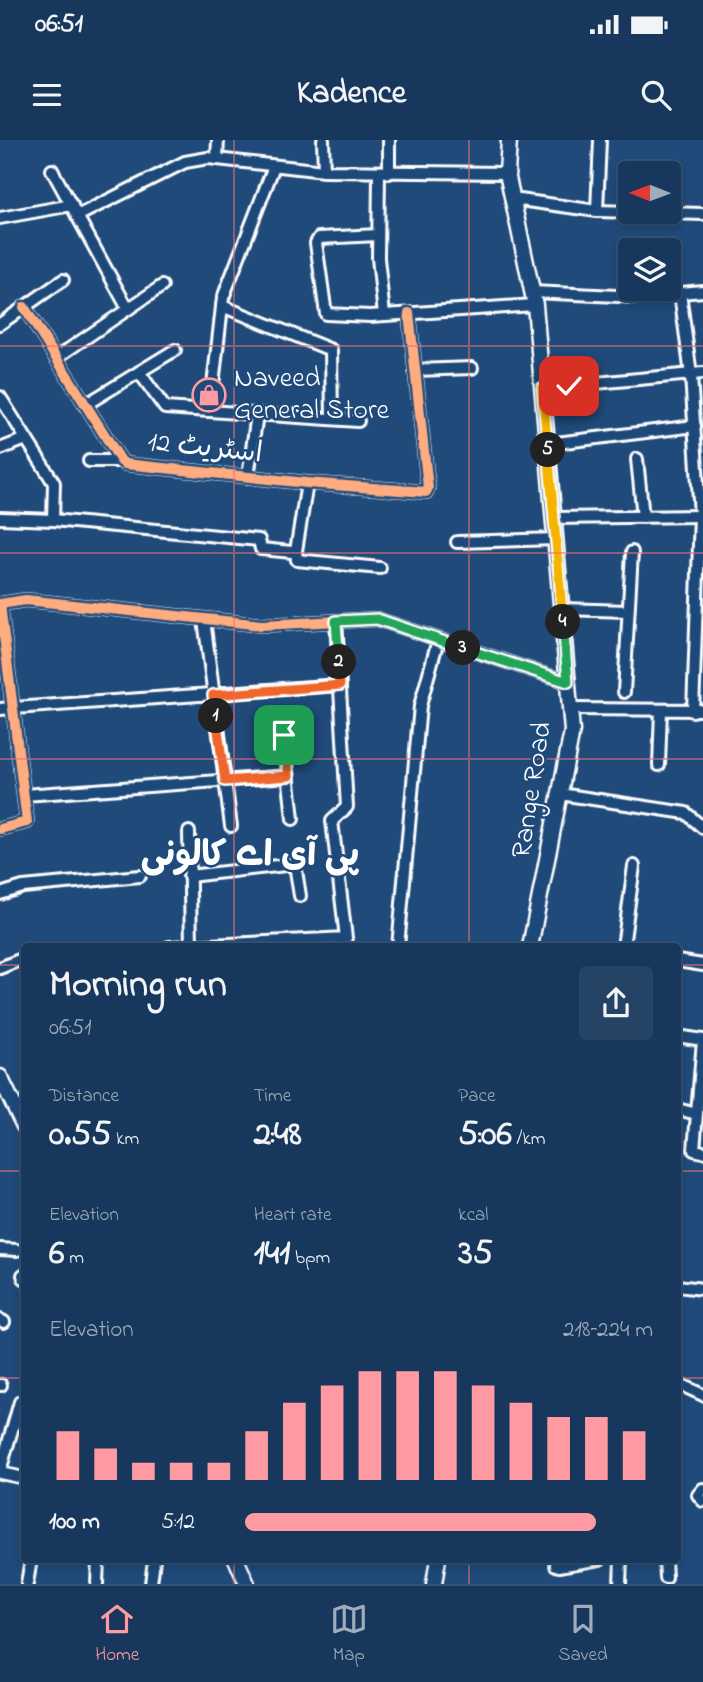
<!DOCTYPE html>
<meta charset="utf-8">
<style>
:root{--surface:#17385c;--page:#244365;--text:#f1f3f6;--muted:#9eacbb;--line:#365272;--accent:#ff9aa2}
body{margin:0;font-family:"Indie Flower","Playpen Sans Arabic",sans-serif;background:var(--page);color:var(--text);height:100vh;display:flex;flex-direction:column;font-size:26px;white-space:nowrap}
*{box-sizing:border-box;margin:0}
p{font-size:23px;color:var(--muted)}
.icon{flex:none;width:38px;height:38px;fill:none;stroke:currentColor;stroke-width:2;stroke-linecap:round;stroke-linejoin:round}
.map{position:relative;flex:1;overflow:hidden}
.side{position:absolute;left:21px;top:803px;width:660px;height:620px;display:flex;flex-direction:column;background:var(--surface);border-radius:7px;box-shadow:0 4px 10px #0003,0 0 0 2px var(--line)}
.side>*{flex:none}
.needle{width:46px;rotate:271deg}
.fabs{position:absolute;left:618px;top:21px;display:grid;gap:14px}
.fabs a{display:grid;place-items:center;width:63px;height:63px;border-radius:7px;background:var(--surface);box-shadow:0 4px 10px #0003,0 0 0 2px var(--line);font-size:35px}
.pin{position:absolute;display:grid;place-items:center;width:60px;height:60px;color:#fff;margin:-30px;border-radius:14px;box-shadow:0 4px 10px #0006}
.km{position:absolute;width:35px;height:35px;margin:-18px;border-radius:50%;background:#222;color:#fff;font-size:19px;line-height:35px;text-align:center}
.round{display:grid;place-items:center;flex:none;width:74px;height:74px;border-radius:7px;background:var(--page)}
.headline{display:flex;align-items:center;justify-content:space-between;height:119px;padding:0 28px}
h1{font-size:38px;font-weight:700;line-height:52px}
.figures{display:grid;grid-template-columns:repeat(3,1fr);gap:10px;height:119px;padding:7px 28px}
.figures div{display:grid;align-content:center}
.figures b{font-size:35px;font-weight:700}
.figures small{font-size:19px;font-weight:400}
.figures p{font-size:19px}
.chart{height:196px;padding:14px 28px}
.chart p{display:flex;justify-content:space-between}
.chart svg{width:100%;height:126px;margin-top:7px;stroke:var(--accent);stroke-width:6}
ul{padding:0 28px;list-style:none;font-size:23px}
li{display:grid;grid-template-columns:112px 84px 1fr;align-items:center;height:52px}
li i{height:18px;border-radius:9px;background:var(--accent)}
.status{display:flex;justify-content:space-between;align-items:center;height:49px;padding:0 35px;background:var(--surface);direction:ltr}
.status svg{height:19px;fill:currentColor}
header{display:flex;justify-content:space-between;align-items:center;height:91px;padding:0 28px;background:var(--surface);font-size:32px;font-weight:700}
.dock{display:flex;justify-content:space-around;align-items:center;height:98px;border-top:2px solid var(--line);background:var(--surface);font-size:19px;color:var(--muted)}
.dock a{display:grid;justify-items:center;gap:4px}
.dock .active{color:var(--accent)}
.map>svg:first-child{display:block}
</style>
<div class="status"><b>06:51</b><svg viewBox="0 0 49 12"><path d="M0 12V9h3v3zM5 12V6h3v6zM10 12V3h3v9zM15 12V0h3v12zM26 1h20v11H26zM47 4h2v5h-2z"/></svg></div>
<header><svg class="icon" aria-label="menu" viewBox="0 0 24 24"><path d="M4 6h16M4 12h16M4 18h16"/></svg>Kadence<svg class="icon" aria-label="search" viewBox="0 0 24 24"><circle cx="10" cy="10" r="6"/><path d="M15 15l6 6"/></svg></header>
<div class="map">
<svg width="703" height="1444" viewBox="0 0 703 1444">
<rect width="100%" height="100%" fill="#1f4a7a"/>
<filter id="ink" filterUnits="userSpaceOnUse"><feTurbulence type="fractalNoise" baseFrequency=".0143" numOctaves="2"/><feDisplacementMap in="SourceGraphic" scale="14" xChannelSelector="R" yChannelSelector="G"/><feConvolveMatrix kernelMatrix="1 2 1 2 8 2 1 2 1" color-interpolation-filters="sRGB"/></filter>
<g filter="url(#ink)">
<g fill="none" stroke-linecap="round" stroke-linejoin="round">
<defs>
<g id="street">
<path d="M323 0 324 31"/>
<path d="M217 19 218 0"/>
<path d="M52 30 128 169"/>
<path d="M379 33 378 118 384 175"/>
<path d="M389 33V0"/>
<path d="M513 59 597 71 703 74"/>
<path d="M597 71 600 0"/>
<path d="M77 76 185 22 208 18 324 31 507 33"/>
<path d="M0 78 72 65"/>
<path d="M378 95 319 98 316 103 326 174 370 176 535 165"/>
<path d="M532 152 639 157 680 153 691 235 700 376 693 571"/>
<path d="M680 153 703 151"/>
<path d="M222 166 331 210 332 279"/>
<path d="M24 167 121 321 125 324 307 343 426 352 428 348 409 173"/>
<path d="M0 184 63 140"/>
<path d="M56 218 162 146"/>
<path d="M415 230 472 228"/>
<path d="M139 232 165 268 358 281"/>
<path d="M542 248 703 233"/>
<path d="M0 257 54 343 53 380"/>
<path d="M85 265 175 210"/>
<path d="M210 271 223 158 274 26"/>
<path d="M548 304 695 286"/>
<path d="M0 309 26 299"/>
<path d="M637 319 643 377"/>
<path d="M89 321H121"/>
<path d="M248 337 257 274"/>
<path d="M307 343 296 411 297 420 380 428"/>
<path d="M0 378 53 380 259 400 261 409 292 412 296 411"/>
<path d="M554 378 700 376"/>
<path d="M457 402 556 399"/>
<path d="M562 469 628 471"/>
<path d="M204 480 231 686"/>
<path d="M624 552 632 412"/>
<path d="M0 569 340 545"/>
<path d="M570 569 703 570"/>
<path d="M284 595 293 679"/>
<path d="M659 625 661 570"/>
<path d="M560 654 686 673 703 688"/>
<path d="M24 655 289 636"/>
<path d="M0 689 27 682 0 464 26 460 262 485 377 479 568 542"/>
<path d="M189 692 191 806"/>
<path d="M189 736 295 724 300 756"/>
<path d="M0 754 23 747 140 736"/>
<path d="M169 807 346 798 332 681 347 667 336 481"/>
<path d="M398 807 420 566 438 500"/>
<path d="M623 807 634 726"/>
<path d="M677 821 703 825"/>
<path d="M0 828 24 818"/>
<path d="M677 896 703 900"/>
<path d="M703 900 694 1010 703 1012"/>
<path d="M677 969 697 974"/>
<path d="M0 1109 17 1110"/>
<path d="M23 1135 24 1138"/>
<path d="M677 1146 703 1149"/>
<path d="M0 1180 4 1182"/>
<path d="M677 1243 703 1255"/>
<path d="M0 1245H1"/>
<path d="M0 1331 20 1262"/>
<path d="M0 1333 24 1338"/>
<path d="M703 1349 698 1355 703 1361"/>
<path d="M557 1419 556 1425 559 1426 600 1419"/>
<path d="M665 1419 666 1438"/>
<path d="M27 1444 31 1419"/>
<path d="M97 1444 98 1419"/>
<path d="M151 1444 154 1419"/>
<path d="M620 1444 621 1419"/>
</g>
<g id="secondary">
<path d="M509 0 507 33 535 165 572 591 530 807"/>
<path d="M0 937 24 986"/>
<path d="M236 1419 247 1444"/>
<path d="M434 1444 438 1419"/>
</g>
</defs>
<!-- street casing -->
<use href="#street" stroke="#fff" stroke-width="16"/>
<!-- secondary casing -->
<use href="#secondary" stroke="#fff" stroke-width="19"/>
<!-- street -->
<use href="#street" stroke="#1f4a7a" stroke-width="10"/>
<!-- secondary -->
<use href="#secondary" stroke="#1f4a7a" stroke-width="14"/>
<defs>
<g id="cycleway">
<path d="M24 167 121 321 125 324 307 343 426 352 428 348 409 173"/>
<path d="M0 689 27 682 0 464 26 460 262 485 377 479 568 542"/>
</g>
</defs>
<!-- cycleway casing -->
<use href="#cycleway" stroke="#1f4a7a" stroke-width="15"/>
<!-- cycleway -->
<use href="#cycleway" stroke="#ffac80" stroke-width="10"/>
</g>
</g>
<g fill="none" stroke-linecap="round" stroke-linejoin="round" filter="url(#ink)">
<defs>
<path id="split-1" d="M216 576 225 641 289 636 284 595"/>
<path id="split-2" d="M216 576 213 555 340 545 339 522"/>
<path id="split-3" d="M339 522 336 481 377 479 463 508"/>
<path id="split-4" d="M463 508 568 542 563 482"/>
<path id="split-5" d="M548 310 563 482"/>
<path id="split-6" d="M548 310 542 248 569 246"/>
</defs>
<!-- split-1 casing -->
<use href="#split-1" stroke="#fff" stroke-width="14"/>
<!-- split-2 casing -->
<use href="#split-2" stroke="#fff" stroke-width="14"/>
<!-- split-3 casing -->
<use href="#split-3" stroke="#fff" stroke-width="14"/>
<!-- split-4 casing -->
<use href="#split-4" stroke="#fff" stroke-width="14"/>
<!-- split-5 casing -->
<use href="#split-5" stroke="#fff" stroke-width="14"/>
<!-- split-6 casing -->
<use href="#split-6" stroke="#fff" stroke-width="14"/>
<!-- split-1 -->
<use href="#split-1" stroke="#f0652b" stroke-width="9"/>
<!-- split-2 -->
<use href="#split-2" stroke="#f0652b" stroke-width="9"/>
<!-- split-3 -->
<use href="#split-3" stroke="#22a559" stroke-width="9"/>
<!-- split-4 -->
<use href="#split-4" stroke="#22a559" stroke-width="9"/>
<!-- split-5 -->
<use href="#split-5" stroke="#f5b400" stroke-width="9"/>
<!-- split-6 -->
<use href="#split-6" stroke="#f5b400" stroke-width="9"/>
</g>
<!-- grid -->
<path fill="none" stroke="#e47373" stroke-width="2" stroke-opacity="0.55" d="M234 0V807M469 0V807M0 206H703M0 413H703M0 619H703M0 825H24M677 825H703M0 1031H24M677 1031H703M0 1238H24M677 1238H703M234 1419V1444M469 1419V1444"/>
<!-- icons -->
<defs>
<symbol id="shop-ring" viewBox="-11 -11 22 22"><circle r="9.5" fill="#1f4a7a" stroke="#ff9aa2" stroke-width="1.5"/><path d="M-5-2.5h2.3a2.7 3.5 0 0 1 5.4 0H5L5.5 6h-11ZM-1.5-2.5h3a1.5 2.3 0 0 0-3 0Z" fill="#ff9aa2"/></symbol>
</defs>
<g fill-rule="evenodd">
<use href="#shop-ring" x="190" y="236" width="38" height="38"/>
</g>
<g text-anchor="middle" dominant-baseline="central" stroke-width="5" stroke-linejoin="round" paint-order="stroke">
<!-- poi labels -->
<g font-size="28" fill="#fff" stroke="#1f4a7a" text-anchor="start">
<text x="234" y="239">Naveed<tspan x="234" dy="32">General Store</tspan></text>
</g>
<!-- street labels -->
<g font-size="28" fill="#fff" stroke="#1f4a7a">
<text transform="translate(205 309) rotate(6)">اسٹریٹ 12</text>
<text transform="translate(533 650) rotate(-81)">Range Road</text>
</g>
<!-- district labels -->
<g font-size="35" font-weight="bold" fill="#fff" stroke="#1f4a7a">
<text x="250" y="716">پی آی اے کالونی</text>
</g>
</g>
</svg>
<div class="fabs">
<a><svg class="needle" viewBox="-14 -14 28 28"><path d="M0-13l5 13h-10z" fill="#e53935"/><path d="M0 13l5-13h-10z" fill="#9eacbb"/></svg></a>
<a><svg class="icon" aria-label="layers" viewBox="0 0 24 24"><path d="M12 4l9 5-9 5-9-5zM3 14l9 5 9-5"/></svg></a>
</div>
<div class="pin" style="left:284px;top:595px;background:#1e9e55"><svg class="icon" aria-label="arrive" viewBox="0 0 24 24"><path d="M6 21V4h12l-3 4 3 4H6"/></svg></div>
<div class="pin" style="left:569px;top:246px;background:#d93025"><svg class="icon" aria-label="check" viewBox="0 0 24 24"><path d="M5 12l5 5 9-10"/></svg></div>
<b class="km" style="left:216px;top:576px">1</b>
<b class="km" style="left:339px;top:522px">2</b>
<b class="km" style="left:463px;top:508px">3</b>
<b class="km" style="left:563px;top:482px">4</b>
<b class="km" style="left:548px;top:310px">5</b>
<section class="side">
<div class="headline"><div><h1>Morning run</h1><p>06:51</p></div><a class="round"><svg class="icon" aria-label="share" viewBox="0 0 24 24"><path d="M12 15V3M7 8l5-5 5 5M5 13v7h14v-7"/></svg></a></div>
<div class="figures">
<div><p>Distance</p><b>0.55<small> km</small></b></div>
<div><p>Time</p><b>2:48</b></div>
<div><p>Pace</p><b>5:06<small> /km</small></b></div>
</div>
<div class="figures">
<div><p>Elevation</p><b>6<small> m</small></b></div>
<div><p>Heart rate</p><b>141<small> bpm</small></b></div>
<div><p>kcal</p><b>35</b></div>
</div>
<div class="chart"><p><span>Elevation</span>218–224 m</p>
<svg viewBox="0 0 160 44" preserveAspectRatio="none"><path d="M5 44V27M15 44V33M25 44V38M35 44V38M45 44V38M55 44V27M65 44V17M75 44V11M85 44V6M95 44V6M105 44V6M115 44V11M125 44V17M135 44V22M145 44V22M155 44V27"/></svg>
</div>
<ul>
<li><b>100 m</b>5:12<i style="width:86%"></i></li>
</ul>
</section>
</div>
<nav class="dock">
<a class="active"><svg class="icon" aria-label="home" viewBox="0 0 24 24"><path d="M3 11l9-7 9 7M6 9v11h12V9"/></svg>Home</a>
<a><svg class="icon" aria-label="map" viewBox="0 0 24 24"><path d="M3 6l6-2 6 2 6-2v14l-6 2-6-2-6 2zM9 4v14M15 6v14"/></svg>Map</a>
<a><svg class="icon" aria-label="saved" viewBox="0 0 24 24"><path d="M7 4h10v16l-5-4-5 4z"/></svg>Saved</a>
</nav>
